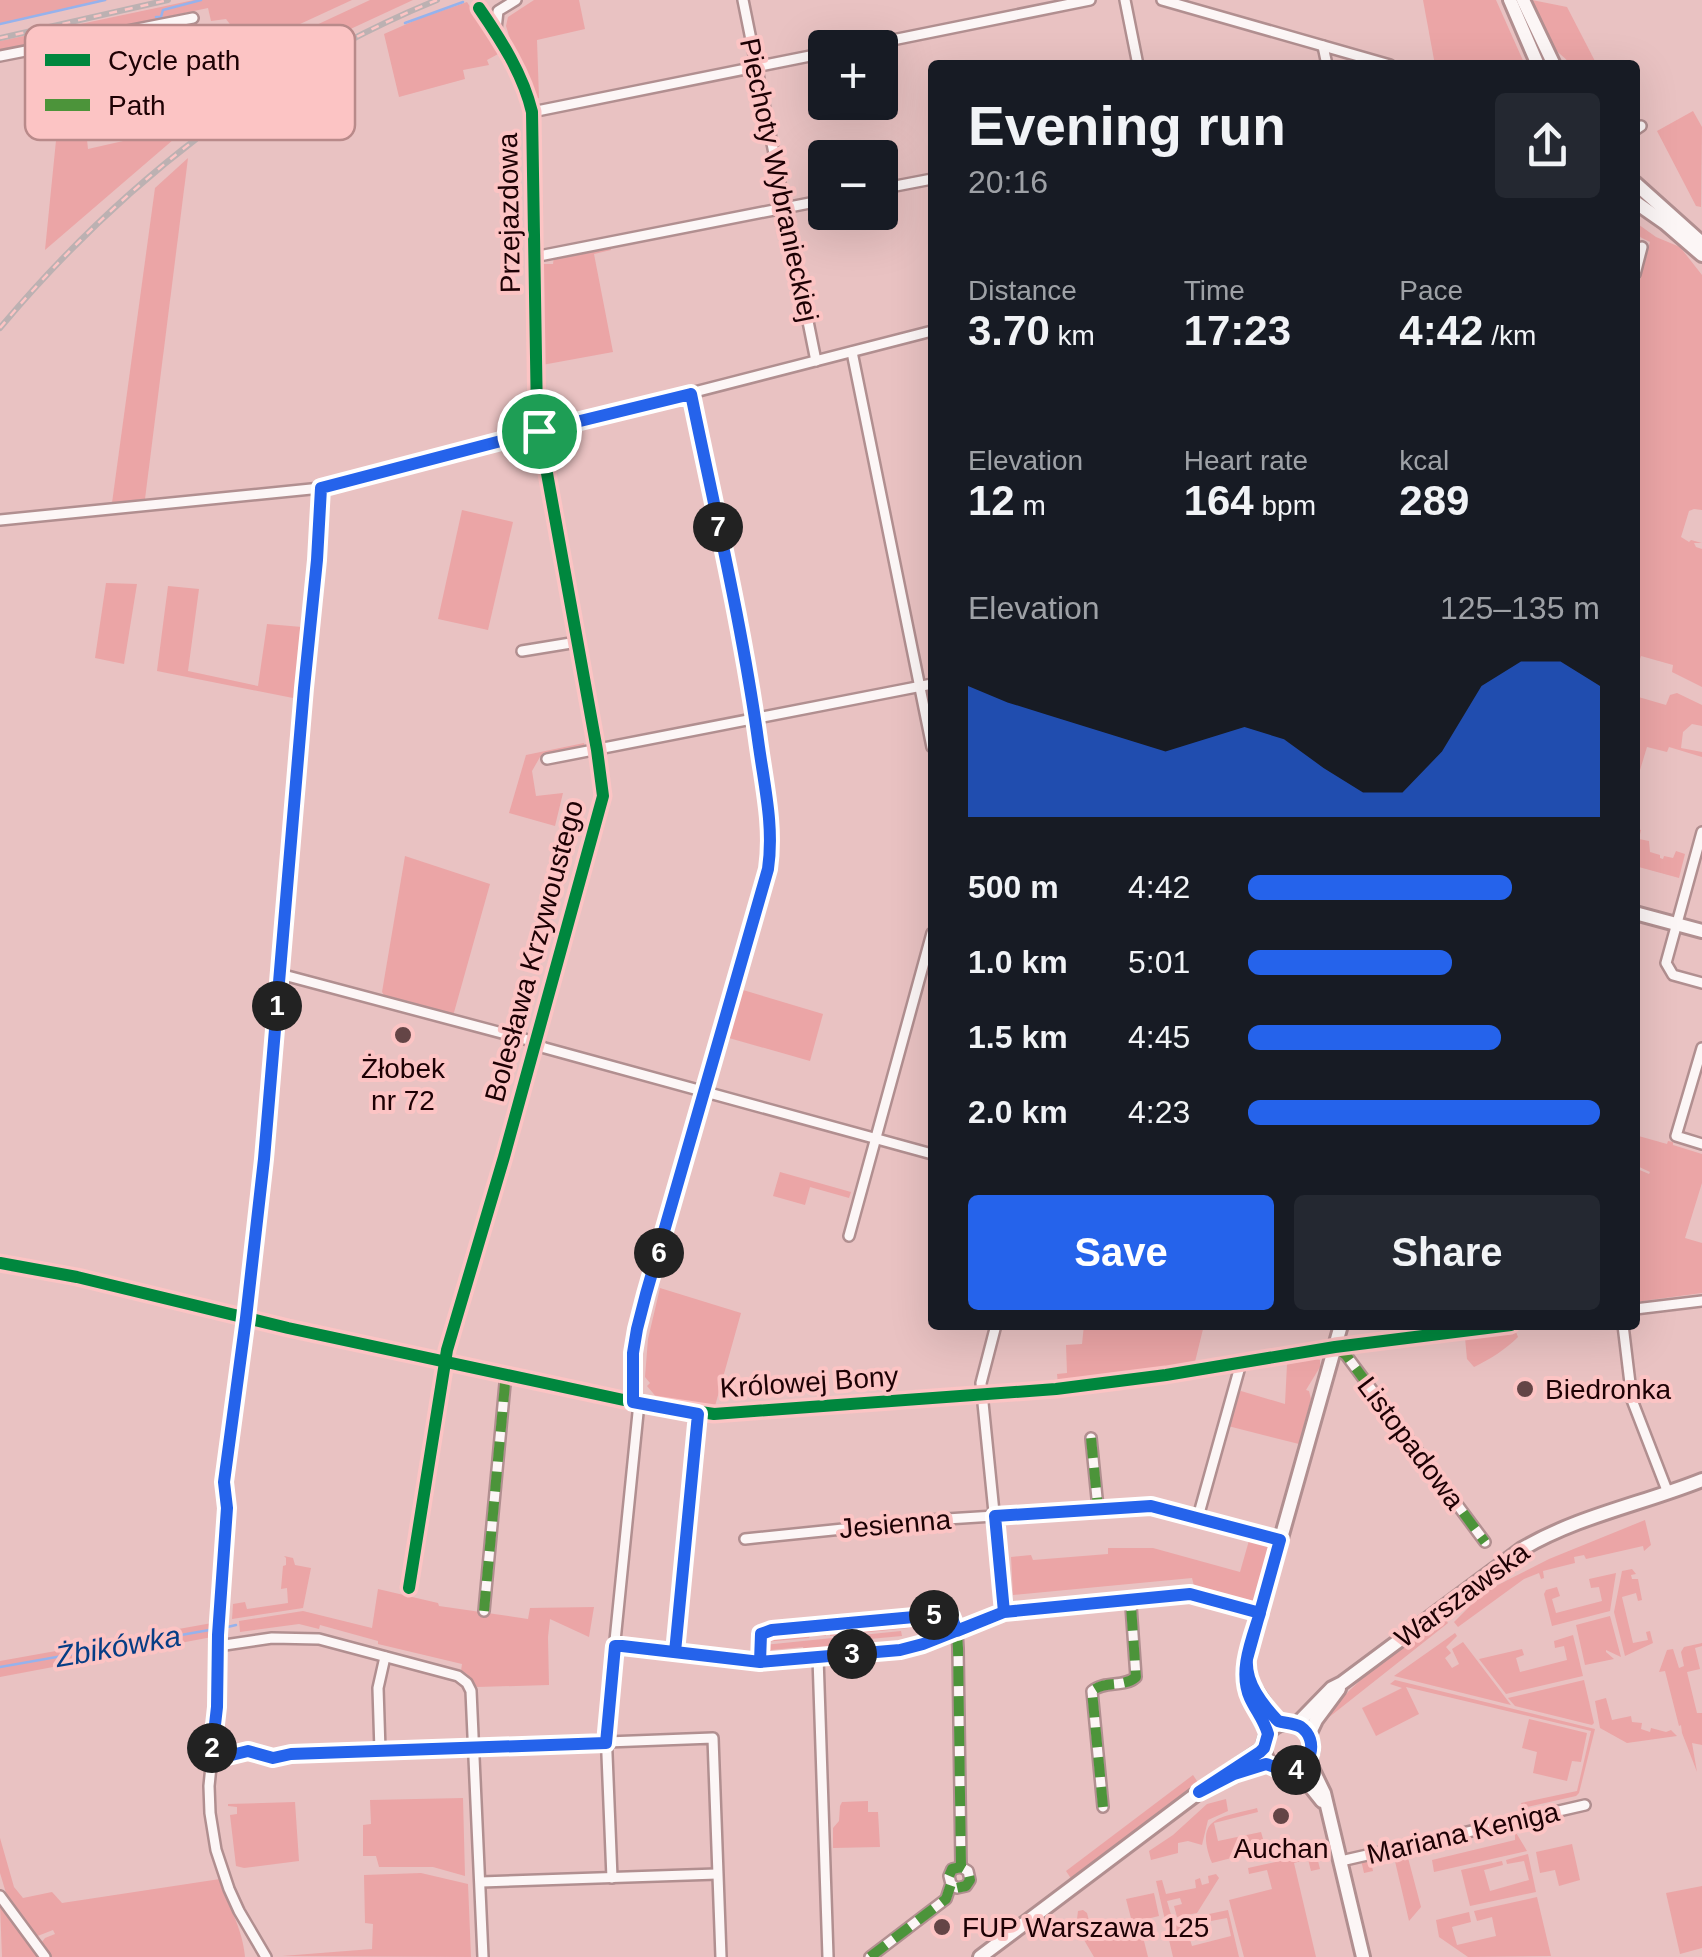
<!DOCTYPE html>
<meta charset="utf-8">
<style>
:root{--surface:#171b24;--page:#242831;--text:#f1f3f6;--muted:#9ea1a6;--accent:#2563eb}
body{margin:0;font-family:Arial,sans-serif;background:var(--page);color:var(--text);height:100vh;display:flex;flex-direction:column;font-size:38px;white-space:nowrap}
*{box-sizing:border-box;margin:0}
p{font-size:32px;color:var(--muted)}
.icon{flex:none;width:55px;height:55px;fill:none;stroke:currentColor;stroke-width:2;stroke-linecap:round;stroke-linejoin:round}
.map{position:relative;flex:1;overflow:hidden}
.sheet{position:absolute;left:928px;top:60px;width:712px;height:1270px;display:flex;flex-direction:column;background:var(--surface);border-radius:10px;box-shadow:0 10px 40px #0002}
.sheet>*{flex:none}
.tools{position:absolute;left:808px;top:30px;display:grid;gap:20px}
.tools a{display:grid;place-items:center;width:90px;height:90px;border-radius:10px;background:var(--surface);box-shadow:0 10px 40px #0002;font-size:50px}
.pin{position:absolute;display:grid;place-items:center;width:85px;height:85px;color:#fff;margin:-42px;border:5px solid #fff;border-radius:50%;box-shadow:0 2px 10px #0007}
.km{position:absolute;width:50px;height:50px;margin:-25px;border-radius:50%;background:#222;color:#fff;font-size:28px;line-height:50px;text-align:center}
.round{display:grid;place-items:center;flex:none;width:105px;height:105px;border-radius:10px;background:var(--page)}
.overview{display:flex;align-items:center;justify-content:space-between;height:170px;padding:0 40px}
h1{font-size:55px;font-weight:700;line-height:75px}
.figures{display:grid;grid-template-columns:repeat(3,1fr);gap:15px;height:170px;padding:10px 40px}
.figures div{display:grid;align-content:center}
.figures b{font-size:42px;font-weight:700}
.figures small{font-size:28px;font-weight:400}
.figures p{font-size:28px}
.chart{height:280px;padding:20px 40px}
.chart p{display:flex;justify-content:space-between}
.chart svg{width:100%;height:180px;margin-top:10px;fill:var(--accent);opacity:.7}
.primary-button{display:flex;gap:20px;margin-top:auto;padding:20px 40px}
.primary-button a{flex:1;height:115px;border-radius:10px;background:var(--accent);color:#fff;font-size:40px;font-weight:700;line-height:115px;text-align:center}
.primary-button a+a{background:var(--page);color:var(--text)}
ul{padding:0 40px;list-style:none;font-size:32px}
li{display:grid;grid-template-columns:160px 120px 1fr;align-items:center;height:75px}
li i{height:25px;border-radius:12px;background:var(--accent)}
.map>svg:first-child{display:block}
</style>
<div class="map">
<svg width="1702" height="1957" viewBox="0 0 1702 1957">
<rect width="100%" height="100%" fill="#e9c2c2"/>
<!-- green -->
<g fill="#eba5a6">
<path d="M0 0H108L0 24Z"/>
<path d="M194 0H352L248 48 226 19 211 21 208 8 0 52V41Z"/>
<path d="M370 0H413L344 32 269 74 195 121 45 250 65 51 78 54 88 149 167 131 258 60 254 54Z"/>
<path d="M534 0H579L585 29 537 40 539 98 534 99 507 41 510 39 506 26 508 17Z"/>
<path d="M1423 0H1496L1525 65H1435Z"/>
<path d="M1532 0 1567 7 1597 65H1571C1566 58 1559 54 1553 47 1544 34 1539 15 1532 0Z"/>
<path d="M467 2 500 53 487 60 489 65 463 70 465 79 399 97 384 34 418 19Z"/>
<path d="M1693 111 1702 127 1701 207 1696 206 1657 131Z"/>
<path d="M188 158 145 499 112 503 155 188Z"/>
<path d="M1635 222 1656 237 1680 247 1702 275V510L1694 509 1689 511 1681 537 1689 542 1691 540 1702 543H1694L1696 547 1702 549V687L1672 672 1673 665 1641 656 1635 674V299L1650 242 1638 236 1635 244Z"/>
<path d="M610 245 611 250 594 254 613 352 542 365 541 264H553L554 257Z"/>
<path d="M462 510 513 522 488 630 438 619Z"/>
<path d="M106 583 137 584 124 664 95 658Z"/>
<path d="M168 586 199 589 188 671 258 686 267 624 302 627 296 693 293 698 157 671Z"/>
<path d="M1677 693 1702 705V726L1692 724 1683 732 1681 748 1702 752V757L1669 747 1667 752 1647 747 1637 780 1635 779V696L1666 705 1670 695Z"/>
<path d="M584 743 585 747 540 757 532 771 536 796 563 793 555 826 509 813 526 755Z"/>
<path d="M1635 828 1641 830 1639 839 1649 841 1650 852 1660 855V858L1663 859 1664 856 1673 858 1676 851 1685 854 1679 878 1635 866Z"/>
<path d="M405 856 490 884 453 1016 386 998 382 992Z"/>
<path d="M743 990 823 1014 810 1061 729 1038Z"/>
<path d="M1635 1135 1667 1144 1668 1141 1673 1142V1145L1702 1154V1183L1685 1238 1702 1243V1293L1635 1302V1168L1649 1174 1650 1172 1635 1165Z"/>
<path d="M780 1172 851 1192 849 1198 810 1187 805 1205 773 1196Z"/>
<path d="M660 1288 741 1313 715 1406 750 1404 749 1408H700L658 1402V1399L647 1386 650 1383 645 1377 648 1339Z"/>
<path d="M1084 1325H1204L1194 1366 1058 1384 1057 1374 1067 1373 1066 1345 1082 1344Z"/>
<path d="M1516 1332 1518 1337C1505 1350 1490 1359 1474 1367L1467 1359 1465 1338Z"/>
<path d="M1316 1359 1320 1360V1367L1306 1390 1309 1391 1311 1399 1299 1444 1228 1426 1237 1394 1241 1391 1285 1404 1287 1364Z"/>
<path d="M219 1481 222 1508 212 1637 0 1677V1661L212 1623Z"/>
<path d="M1645 1520 1651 1545 1644 1551 1643 1546 1586 1559 1584 1555 1574 1557 1575 1563 1543 1571 1544 1578 1541 1579 1539 1573 1524 1579 1458 1627 1454 1622 1484 1592 1549 1559Z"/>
<path d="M1250 1537 1265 1542 1269 1547 1255 1599 1252 1601 1194 1586 1192 1578 1013 1595 1011 1557 1031 1555 1033 1560 1108 1554V1548H1153L1240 1572Z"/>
<path d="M284 1556 293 1558 295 1565 311 1568 303 1608 232 1619 233 1604 245 1602 247 1609 288 1603 287 1588 281 1589 283 1566 286 1565V1558Z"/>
<path d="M1632 1569 1636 1574 1631 1575 1632 1579H1638L1642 1600 1638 1601 1636 1593 1622 1597 1633 1643 1648 1640 1646 1632 1650 1631 1653 1643 1625 1656 1614 1612 1622 1571Z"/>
<path d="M1616 1573 1610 1611 1552 1626 1544 1594 1546 1590 1557 1587 1560 1596 1552 1599 1556 1613 1602 1601 1599 1587 1591 1588 1589 1579Z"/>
<path d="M378 1589 438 1603 439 1606 528 1619 530 1608 594 1607 589 1637 550 1619 548 1637 549 1685 477 1687 467 1674 461 1671 462 1664 378 1644V1641L320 1625 319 1629 299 1624 240 1632 239 1621 303 1611 372 1628Z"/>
<path d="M1610 1616 1621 1657 1606 1650V1652L1614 1659 1585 1665 1576 1625Z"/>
<path d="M1444 1617 1448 1623 1328 1718C1347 1682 1411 1642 1444 1617Z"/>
<path d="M944 1618 949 1620 929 1626 830 1636V1633L826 1634V1636H810L809 1638 764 1642 769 1635Z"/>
<path d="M901 1631 902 1636 837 1642V1650L805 1654 803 1647 771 1650V1657L765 1654 764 1645Z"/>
<path d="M1455 1633 1457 1636 1446 1647 1451 1653 1445 1658 1452 1668 1459 1664 1452 1649 1463 1642 1511 1705 1394 1676Z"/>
<path d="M1573 1635 1583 1676 1506 1694 1479 1659 1522 1649 1524 1655 1516 1658 1520 1672 1567 1660 1564 1646 1555 1648 1554 1641Z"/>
<path d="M1702 1643V1646L1695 1648 1700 1669 1687 1672 1697 1713H1702V1745L1692 1743 1697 1772 1682 1733 1681 1725 1679 1726 1665 1671 1659 1672 1667 1650 1673 1649 1679 1668 1684 1666 1681 1652 1684 1647Z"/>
<path d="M1395 1680 1595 1729 1579 1793 1576 1796 1523 1808 1521 1803 1577 1791 1591 1731 1406 1687 1419 1714 1376 1736 1362 1708 1402 1688 1390 1684Z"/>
<path d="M1584 1680 1594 1723 1592 1725 1515 1706 1508 1698Z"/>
<path d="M1606 1698 1612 1720 1631 1716 1632 1722 1642 1723 1641 1729 1650 1732 1651 1728 1666 1732 1671 1730 1677 1736 1627 1743 1600 1728 1595 1701Z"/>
<path d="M1529 1719 1587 1733 1581 1762 1572 1761 1567 1781 1533 1773 1537 1752 1522 1748Z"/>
<path d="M1193 1775 1199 1784 1072 1880 1066 1871Z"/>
<path d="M463 1798 465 1876 433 1867H379L376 1856H363V1825L371 1824 370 1800Z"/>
<path d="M1226 1799 1228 1811 1208 1820 1202 1845 1188 1841 1178 1843V1853L1151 1860 1149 1851 1173 1835 1207 1804Z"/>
<path d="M868 1801V1812H878L880 1847 833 1848V1828L839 1821 840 1806 842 1802Z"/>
<path d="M295 1802 299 1861 244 1868 236 1866 230 1815 237 1814V1807L228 1806V1804Z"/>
<path d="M1257 1808 1258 1812 1214 1823 1218 1841 1261 1832 1266 1849 1212 1863C1194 1816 1220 1818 1257 1808Z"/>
<path d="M1515 1831 1527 1851 1434 1872 1432 1860 1515 1840Z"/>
<path d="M0 1838 14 1887 23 1898 52 1892 62 1903 220 1879C228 1906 243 1929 245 1957H50L42 1942 45 1938 55 1934 53 1930 35 1937 9 1903 0 1873Z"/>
<path d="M1572 1844 1580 1880 1559 1886 1555 1870 1540 1873 1536 1852Z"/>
<path d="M1396 1852 1407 1854 1421 1907 1409 1921 1394 1857 1371 1862 1373 1871 1364 1873 1361 1860Z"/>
<path d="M1316 1853 1320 1869 1311 1871 1308 1859 1294 1863 1316 1957H1244L1229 1900 1272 1889 1267 1870 1249 1874 1248 1868Z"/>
<path d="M1528 1854 1536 1892 1470 1906 1461 1870 1502 1861 1503 1865 1484 1870 1490 1891 1529 1880 1524 1861 1507 1864 1506 1860Z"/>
<path d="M421 1873 468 1884 471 1957 282 1956 372 1949 373 1924 365 1923 364 1875Z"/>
<path d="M1216 1874 1219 1878 1197 1913 1177 1917 1174 1906 1182 1904 1180 1898 1167 1901 1172 1918 1165 1920 1156 1881 1162 1880 1166 1894 1196 1888 1195 1880 1200 1878 1202 1885 1209 1883 1208 1876Z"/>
<path d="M1702 1886V1948L1680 1954 1666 1893Z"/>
<path d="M1154 1893 1159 1916 1139 1921 1148 1957H1094L1073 1921 1077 1919 1078 1911 1083 1910 1087 1913 1092 1932 1132 1922 1126 1899Z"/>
<path d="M1537 1897 1551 1956 1468 1957 1439 1937 1436 1920 1469 1912 1471 1922 1452 1927 1457 1945 1496 1936 1492 1917 1477 1921 1474 1911Z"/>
<path d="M0 1905 14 1917 41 1957H2Z"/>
<path d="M1228 1910 1239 1957H1173L1166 1927 1172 1922 1204 1916 1205 1922 1186 1927 1192 1946 1231 1936 1227 1918 1211 1921 1209 1914Z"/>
</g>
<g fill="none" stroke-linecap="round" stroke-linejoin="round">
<!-- stream -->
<g stroke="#96b2ec" stroke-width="2.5">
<path d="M156 17H161L163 10 201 0"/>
<path d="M405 23 463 2"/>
<path d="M0 24 105 0"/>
<path d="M1635 920 1652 925"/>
<path d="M223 1628 236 1625"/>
<path d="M0 1667 215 1629"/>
</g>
<defs>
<g id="street">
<path d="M743 0 816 361"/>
<path d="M1125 0 1138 65"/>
<path d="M1162 0 1390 65"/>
<path d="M496 29 498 11 516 0"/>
<path d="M1323 46 1327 65"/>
<path d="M853 48 1090 0"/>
<path d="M0 56 193 18"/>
<path d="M532 112 825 53"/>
<path d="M1635 130 1641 126"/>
<path d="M880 189 932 179"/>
<path d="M534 257 825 200"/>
<path d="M1635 274 1642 247"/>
<path d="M852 352 932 747"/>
<path d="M0 520 321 488 932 331"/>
<path d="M522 651 577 642"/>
<path d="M547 759 932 684"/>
<path d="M1702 832 1666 963 1673 975 1702 983"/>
<path d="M280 974 528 1040 545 1048 932 1154"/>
<path d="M1702 1048 1676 1136 1702 1144"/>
<path d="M849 1236 932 933"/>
<path d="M0 1263 77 1277 288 1328 633 1402 714 1414 1056 1389 1166 1375 1335 1347 1511 1325"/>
<path d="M1635 1309 1702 1301"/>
<path d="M996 1325 981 1383 1004 1612"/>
<path d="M1623 1325 1632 1400 1668 1493"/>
<path d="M1337 1348 1346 1355 1485 1542"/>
<path d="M633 1402V1353L637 1329 768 869 772 836 756 719 691 393"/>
<path d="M1091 1438 1098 1508"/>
<path d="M1198 1517 1241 1363"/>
<path d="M745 1539 931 1520 1151 1506 1280 1540"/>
<path d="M409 1588 447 1350 504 1157 603 796 597 750 537 418 532 112C523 74 501 40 479 8"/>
<path d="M484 1611 506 1373"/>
<path d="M218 1646 272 1638 319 1639 458 1676 467 1683 471 1691 483 1957"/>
<path d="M615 1646 760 1661 900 1650 923 1644 1004 1612 1183 1594H1197L1260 1613"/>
<path d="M675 1652 698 1414"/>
<path d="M818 1657 828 1957"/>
<path d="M760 1661 761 1635 772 1630 947 1613C958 1621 957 1636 958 1648L961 1867"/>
<path d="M380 1751 378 1688 385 1657"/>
<path d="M211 1760 248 1751 273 1758 291 1754 713 1738 721 1957"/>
<path d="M1103 1807 1092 1691C1105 1680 1124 1688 1136 1677L1131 1606"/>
<path d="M1341 1861 1585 1805"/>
<path d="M612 1878 606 1730 639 1403"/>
<path d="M481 1882 717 1874"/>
<path d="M0 1896 45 1957"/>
<path d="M266 1957 239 1911 229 1889 216 1850 210 1813 209 1786 217 1707 218 1635 227 1508 224 1482 246 1318 263 1159 304 688 317 560 321 488"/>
<path d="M870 1957 946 1899 951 1884 949 1876 952 1869 961 1867 968 1871 970 1880 966 1886 957 1888 951 1884"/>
</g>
<g id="secondary">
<path d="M1510 0 1538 65"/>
<path d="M1523 0 1554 65"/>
<path d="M1635 183 1702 243"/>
<path d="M1635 202 1665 223 1702 255"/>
<path d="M1635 913 1702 931"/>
<path d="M1254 1688 1268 1709 1281 1724"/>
<circle cx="1288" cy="1747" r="24"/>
<path d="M1296 1725 1332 1688 1342 1683 1522 1549C1578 1516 1642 1504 1702 1480"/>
<path d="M1268 1734 1247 1689 1245 1680 1247 1659 1341 1325"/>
<path d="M1309 1735 1316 1720 1339 1689"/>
<path d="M1308 1760 1324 1793 1363 1957"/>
<path d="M1293 1771 1306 1781 1322 1801"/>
<path d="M1232 1775 1270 1763"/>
<path d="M980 1957 1199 1792 1264 1748"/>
</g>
</defs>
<!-- street casing -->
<use href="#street" stroke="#b18f90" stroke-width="14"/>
<!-- secondary casing -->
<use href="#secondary" stroke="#b18f90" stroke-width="18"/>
<!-- street -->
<use href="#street" stroke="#fcf6f6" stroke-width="9"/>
<!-- secondary -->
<use href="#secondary" stroke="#fcf6f6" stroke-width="12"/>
<defs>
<g id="rail">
<path d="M0 38 168 0"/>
<path d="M0 328C119 186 265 70 437 0"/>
</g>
</defs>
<!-- rail casing -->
<use href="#rail" stroke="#bcb1b2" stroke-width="6"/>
<!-- rail -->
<use href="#rail" stroke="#fcc4c4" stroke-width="2.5" stroke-dasharray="8" stroke-linecap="butt"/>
<!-- quiet -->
<g stroke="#4c943a" stroke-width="10" stroke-dasharray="20 10" stroke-linecap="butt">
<path d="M1335 1347 1346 1355 1485 1542"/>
<path d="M1091 1438 1098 1508"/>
<path d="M484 1611 506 1373"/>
<path d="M675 1652 698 1414"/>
<path d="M760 1661 761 1635 772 1630 947 1613C958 1621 957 1636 958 1648L961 1867"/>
<path d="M1103 1807 1092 1691C1105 1680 1124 1688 1136 1677L1131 1606"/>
<path d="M870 1957 946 1899 951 1884 949 1876 952 1869 961 1867 968 1871 970 1880 966 1886 957 1888 951 1884"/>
</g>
<defs>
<g id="cycleway">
<path d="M0 1263 77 1277 288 1328 633 1402 714 1414 1056 1389 1166 1375 1335 1347 1511 1325"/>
<path d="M409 1588 447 1350 504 1157 603 796 597 750 537 418 532 112C523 74 501 40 479 8"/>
</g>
</defs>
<!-- cycleway casing -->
<use href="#cycleway" stroke="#fcc4c4" stroke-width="19"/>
<!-- cycleway -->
<use href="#cycleway" stroke="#00873e" stroke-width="12"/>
</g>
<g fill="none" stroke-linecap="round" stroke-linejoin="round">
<defs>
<path id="route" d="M539 431 321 488 317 560 304 688 264 1159 246 1318 224 1482 227 1508 218 1635 217 1707 211 1760 248 1751 273 1758 291 1754 606 1743 615 1646H622L760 1662 900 1650 923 1644 1004 1612 1190 1594 1260 1613C1252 1639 1238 1671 1250 1698 1256 1711 1264 1720 1268 1734L1264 1748 1260 1752 1199 1792 1234 1774 1266 1764C1273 1766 1281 1771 1289 1771 1312 1769 1319 1740 1301 1727 1294 1723 1284 1723 1278 1721 1262 1704 1245 1683 1247 1659 1258 1619 1269 1580 1280 1540L1151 1506 995 1516 1004 1612 957 1631 951 1616 947 1614 772 1630 761 1634 760 1662 675 1652 698 1414 633 1402V1353L637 1329 646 1294 768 869C774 828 765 789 759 747 743 629 715 511 691 394L539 431"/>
</defs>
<!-- route casing -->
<use href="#route" stroke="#fff" stroke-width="20"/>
<!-- route -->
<use href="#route" stroke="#2563eb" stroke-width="12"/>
</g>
<!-- markers -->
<g fill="#644546" stroke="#fcc4c4" stroke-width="4">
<circle cx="403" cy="1035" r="10"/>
<circle cx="1525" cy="1389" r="10"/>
<circle cx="1281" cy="1816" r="10"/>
<circle cx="942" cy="1927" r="10"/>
</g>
<g text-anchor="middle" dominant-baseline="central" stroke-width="8" stroke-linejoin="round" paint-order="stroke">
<!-- street labels -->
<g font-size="28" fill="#1d0104" stroke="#fcc4c4">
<text transform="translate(779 180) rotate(78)">Piechoty Wybranieckiej</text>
<text transform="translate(509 213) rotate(-91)">Przejazdowa</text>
<text transform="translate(534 951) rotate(-75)">Bolesława Krzywoustego</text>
<text transform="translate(809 1382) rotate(-4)">Królowej Bony</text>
<text transform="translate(1411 1443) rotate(53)">Listopadowa</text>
<text transform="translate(895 1524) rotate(-5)">Jesienna</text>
<text transform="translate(1462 1595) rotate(-36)">Warszawska</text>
<text transform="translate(1463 1833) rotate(-13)">Mariana Keniga</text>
</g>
<!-- poi labels -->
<g font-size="28" fill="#1d0104" stroke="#fcc4c4">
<text x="403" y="1068">Żłobek<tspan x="403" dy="32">nr 72</tspan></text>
<text x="1545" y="1389" text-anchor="start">Biedronka</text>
<text x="1281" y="1848">Auchan</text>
<text x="962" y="1927" text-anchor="start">FUP Warszawa 125</text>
</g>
<!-- water labels -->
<g font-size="30" font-style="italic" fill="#063d85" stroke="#fcc4c4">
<text transform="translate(118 1646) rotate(-10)">Żbikówka</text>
</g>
</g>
<!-- legend -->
<rect x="25" y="25" width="330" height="115" rx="15" fill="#fcc4c4" stroke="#b98a8a" stroke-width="2.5"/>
<rect x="45" y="54" width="45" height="12" fill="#00873e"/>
<rect x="45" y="99" width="45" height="12" fill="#4c943a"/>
<g font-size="28" fill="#1d0104">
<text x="108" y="70">Cycle path</text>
<text x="108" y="115">Path</text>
</g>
</svg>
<div class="tools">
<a>+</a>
<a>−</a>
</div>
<div class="pin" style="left:539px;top:431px;background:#1e9e55"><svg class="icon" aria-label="arrive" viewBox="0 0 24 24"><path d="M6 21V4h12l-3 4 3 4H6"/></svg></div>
<b class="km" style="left:277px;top:1006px">1</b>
<b class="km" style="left:212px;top:1748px">2</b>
<b class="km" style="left:852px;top:1654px">3</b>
<b class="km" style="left:1296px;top:1770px">4</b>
<b class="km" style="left:934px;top:1615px">5</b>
<b class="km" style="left:659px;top:1253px">6</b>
<b class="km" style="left:718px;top:527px">7</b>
<section class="sheet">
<div class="overview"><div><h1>Evening run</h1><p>20:16</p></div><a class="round"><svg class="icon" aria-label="share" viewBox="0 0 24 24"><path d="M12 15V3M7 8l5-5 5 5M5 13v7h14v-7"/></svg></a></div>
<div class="figures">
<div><p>Distance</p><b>3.70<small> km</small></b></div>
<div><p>Time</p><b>17:23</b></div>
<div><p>Pace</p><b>4:42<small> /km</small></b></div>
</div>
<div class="figures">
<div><p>Elevation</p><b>12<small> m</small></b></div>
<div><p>Heart rate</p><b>164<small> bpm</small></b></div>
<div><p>kcal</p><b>289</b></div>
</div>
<div class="chart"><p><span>Elevation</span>125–135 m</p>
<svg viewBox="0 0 160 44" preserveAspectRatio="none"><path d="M0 44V12L10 16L20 19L30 22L40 25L50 28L60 25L70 22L80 25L90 32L100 38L110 38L120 28L130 12L140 6L150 6L160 12V44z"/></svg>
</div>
<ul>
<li><b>500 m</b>4:42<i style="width:75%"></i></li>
<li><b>1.0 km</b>5:01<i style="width:58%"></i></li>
<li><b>1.5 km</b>4:45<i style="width:72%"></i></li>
<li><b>2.0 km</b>4:23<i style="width:100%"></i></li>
</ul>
<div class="primary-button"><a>Save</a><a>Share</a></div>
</section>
</div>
